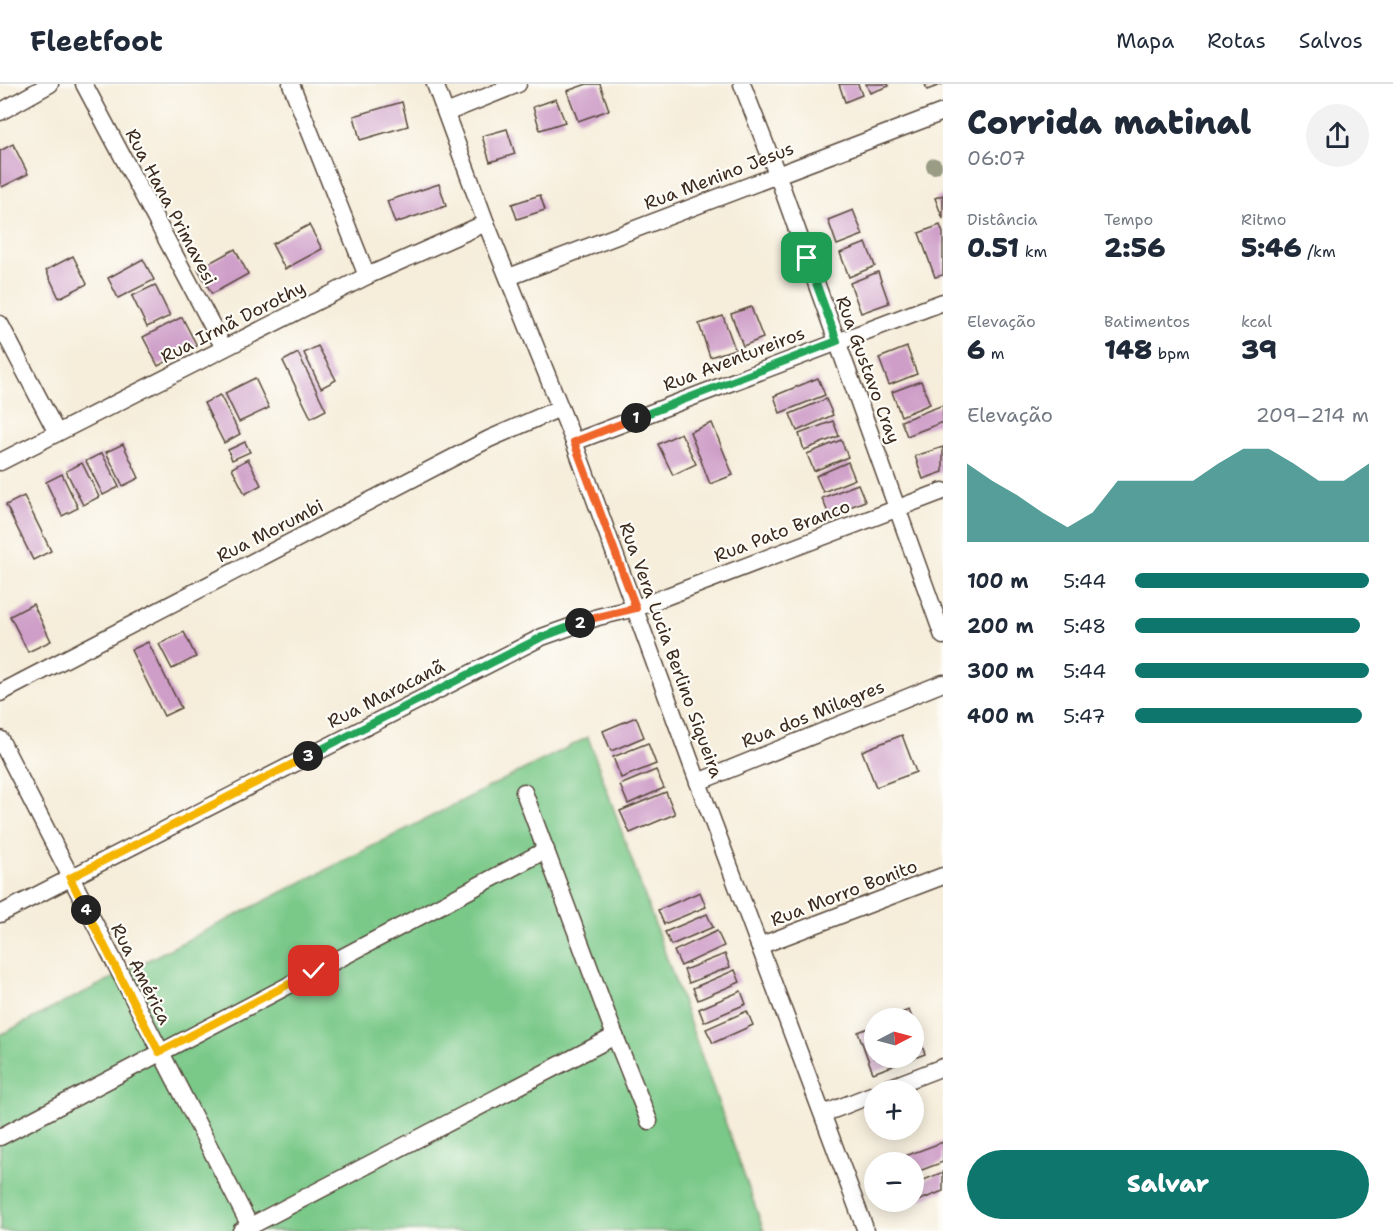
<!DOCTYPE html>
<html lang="pt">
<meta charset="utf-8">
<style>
:root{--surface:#fff;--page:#f2f2f3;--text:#1f2937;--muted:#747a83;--line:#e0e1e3;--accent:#0f766e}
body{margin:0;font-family:"Shantell Sans",sans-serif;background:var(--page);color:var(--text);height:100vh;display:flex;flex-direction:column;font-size:22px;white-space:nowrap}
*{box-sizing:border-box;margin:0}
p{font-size:20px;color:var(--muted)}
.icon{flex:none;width:33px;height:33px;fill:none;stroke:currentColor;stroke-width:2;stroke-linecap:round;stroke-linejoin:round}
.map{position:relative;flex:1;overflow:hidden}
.details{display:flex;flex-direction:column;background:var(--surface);width:450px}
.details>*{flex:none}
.needle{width:39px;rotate:84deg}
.fabs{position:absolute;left:864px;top:924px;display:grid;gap:12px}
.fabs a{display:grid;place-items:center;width:60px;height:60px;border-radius:50%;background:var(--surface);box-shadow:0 3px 15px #0003;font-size:30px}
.pin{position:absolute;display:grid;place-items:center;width:51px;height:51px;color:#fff;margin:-26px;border-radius:12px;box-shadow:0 3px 9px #0006}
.km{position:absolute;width:30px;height:30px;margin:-15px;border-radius:50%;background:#222;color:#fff;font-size:16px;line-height:30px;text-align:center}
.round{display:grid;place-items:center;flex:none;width:63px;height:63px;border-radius:32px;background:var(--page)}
.overview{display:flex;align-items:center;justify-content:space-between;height:102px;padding:0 24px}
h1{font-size:33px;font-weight:800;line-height:45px}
.stats{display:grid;grid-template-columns:repeat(3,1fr);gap:9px;height:102px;padding:6px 24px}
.stats div{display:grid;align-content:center}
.stats b{font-size:26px;font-weight:800}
.stats small{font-size:16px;font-weight:400}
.stats p{font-size:16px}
.chart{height:168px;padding:12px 24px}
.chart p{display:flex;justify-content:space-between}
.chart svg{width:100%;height:108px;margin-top:6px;fill:var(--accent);opacity:.7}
.action{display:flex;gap:12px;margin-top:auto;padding:12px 24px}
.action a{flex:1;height:69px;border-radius:36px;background:var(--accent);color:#fff;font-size:24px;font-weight:800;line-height:69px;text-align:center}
ul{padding:0 24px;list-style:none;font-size:20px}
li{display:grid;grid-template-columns:96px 72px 1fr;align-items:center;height:45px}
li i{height:15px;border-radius:8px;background:var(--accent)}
header{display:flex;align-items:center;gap:36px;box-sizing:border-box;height:84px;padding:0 30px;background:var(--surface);border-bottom:2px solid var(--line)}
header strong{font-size:28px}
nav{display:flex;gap:33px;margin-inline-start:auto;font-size:21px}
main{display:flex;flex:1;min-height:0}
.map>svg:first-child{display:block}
</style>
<header>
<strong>Fleetfoot</strong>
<nav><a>Mapa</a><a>Rotas</a><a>Salvos</a></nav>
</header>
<main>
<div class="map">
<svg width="943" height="1147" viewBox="0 0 943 1147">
<rect width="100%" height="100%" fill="#fdfcf7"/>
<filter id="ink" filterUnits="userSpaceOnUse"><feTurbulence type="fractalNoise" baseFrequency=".0167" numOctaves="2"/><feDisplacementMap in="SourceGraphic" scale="12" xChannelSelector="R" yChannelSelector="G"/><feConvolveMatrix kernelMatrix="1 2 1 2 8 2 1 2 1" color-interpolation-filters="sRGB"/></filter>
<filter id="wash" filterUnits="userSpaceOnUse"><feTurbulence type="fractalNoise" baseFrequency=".008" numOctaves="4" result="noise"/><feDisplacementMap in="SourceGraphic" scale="24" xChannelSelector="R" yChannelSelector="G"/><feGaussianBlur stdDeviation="1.35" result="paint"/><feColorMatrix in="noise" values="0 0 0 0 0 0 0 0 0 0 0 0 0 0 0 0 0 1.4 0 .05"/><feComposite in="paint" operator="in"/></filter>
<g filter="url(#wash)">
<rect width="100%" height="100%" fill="#f6edda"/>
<!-- green -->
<path fill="#7ac989" stroke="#5a7a54" stroke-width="1.5" d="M588 653 764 1147H0V951Z"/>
<g id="blocks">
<!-- building -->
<g fill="#ce9dc8">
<path d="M587 0H600L609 26 578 37 567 7Z"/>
<path d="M839 0H858L862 11 845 18Z"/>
<path d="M866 0H888L889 2 870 9Z"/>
<path d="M925 0H943L927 6Z"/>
<path d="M556 15 565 38 540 46 533 23Z"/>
<path d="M402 18 408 42 360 56 354 32Z"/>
<path d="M507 45 515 70 490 78 482 52Z"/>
<path d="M13 60 28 90 2 103 0 100V67Z"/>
<path d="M439 100 446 122 395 139 387 117Z"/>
<path d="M540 111 545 126 517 135 512 120Z"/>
<path d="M943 111V135L935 114Z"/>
<path d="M853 126 863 151 837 161 828 136Z"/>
<path d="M309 141 322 165 285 185 272 160Z"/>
<path d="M940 141 943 149V191L935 193 919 149Z"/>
<path d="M866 159 875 182 849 193 840 169Z"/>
<path d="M235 165 248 190 212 210 198 185Z"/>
<path d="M73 172 87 200 59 214 46 186Z"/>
<path d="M143 175 154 196 118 214 108 194Z"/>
<path d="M878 188 889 219 861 229 850 199Z"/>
<path d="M155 201 170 232 147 243 132 212Z"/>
<path d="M751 223 763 254 743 262 731 230Z"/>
<path d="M723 232 735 265 710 273 699 240Z"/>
<path d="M182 233 197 262 158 282 143 253Z"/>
<path d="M318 262 336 296 321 304 304 269Z"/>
<path d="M907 263 917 290 889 301 879 274Z"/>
<path d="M298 269 326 326 311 334 283 277Z"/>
<path d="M255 294 269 324 239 338 225 309Z"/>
<path d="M818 294 825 311 780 329 774 312Z"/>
<path d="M921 297 930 320 901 332 892 308Z"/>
<path d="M220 311 240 350 224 359 204 319Z"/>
<path d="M826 315 833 331 797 347 790 330Z"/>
<path d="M943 321V338L907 352 901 337Z"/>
<path d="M833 337 839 352 804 366 799 350Z"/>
<path d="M712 339 733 391 710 400 690 348Z"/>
<path d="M681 349 696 380 673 391 658 360Z"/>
<path d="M841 356 848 373 814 387 807 370Z"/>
<path d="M245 358 250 368 232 376 228 366Z"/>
<path d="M123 360 139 394 123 402 106 368Z"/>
<path d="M943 363V388L923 395 915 372Z"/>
<path d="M102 369 119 403 103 411 86 377Z"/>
<path d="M248 375 261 401 245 410 232 384Z"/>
<path d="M848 378 855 395 823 408 816 392Z"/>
<path d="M82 379 99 413 83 421 66 387Z"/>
<path d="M62 390 78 424 62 432 46 398Z"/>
<path d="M858 400 865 417 829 431 822 414Z"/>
<path d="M24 412 51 467 33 476 6 421Z"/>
<path d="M33 520 51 557 28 568 10 532Z"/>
<path d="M184 548 196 573 172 585 159 560Z"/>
<path d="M148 558 181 624 164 632 131 566Z"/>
<path d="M636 633 644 653 611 667 603 647Z"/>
<path d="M902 651 916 688 876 703 862 667Z"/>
<path d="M648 659 656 680 621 694 613 673Z"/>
<path d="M656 686 664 704 628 720 620 701Z"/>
<path d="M666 708 675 730 630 749 620 727Z"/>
<path d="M700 808 706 823 664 840 658 826Z"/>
<path d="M707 830 713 843 671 861 665 848Z"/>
<path d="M717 847 724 862 681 882 674 867Z"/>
<path d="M725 870 730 883 689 899 684 886Z"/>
<path d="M735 886 740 898 698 916 693 904Z"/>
<path d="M741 907 746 920 704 938 699 925Z"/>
<path d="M909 926 912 934H888Z"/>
<path d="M747 927 753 941 713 959 706 945Z"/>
<path d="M914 939 925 970 904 978 903 974H914Z"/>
<path d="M874 942V974H892L895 981 873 989 858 948Z"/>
<path d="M943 1058V1078L914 1089V1078H889Z"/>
<path d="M943 1088V1107L895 1126 892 1118H914V1100Z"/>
</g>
</g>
</g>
<g filter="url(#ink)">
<use href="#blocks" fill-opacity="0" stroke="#57473a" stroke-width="1.5"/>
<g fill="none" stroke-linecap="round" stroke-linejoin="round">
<defs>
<g id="street">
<path d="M84 0 224 264"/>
<path d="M291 0 367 192"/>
<path d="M435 0 486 139 574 358 698 698 866 1147"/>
<path d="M742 0 777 90 943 552"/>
<path d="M0 28 50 0"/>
<path d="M446 29 518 0"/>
<path d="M509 193 943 28"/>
<path d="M0 240 57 349"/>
<path d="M574 358 943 218"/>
<path d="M0 378 367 192 486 139"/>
<path d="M0 609 489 355 560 324"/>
<path d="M0 655 250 1142"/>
<path d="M698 698 943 599"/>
<path d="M524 708 615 952 649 1037"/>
<path d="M0 830 542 553 598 533 636 524 943 407"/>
<path d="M759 862 943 792"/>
<path d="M883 1006 943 983"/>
<path d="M823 1030 874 1010"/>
<path d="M0 1053 546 766"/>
<path d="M241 1147 615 952"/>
</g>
</defs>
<!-- street casing -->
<use href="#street" stroke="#57473a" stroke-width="19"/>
<!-- street -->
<use href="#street" stroke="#fff" stroke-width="16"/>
</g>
<!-- trees -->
<circle fill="#9a9c84" cx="934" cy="82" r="8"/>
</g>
<g fill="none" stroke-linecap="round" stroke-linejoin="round" filter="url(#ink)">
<defs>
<path id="split-1" d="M636 334 837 257 807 174"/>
<path id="split-2" d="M580 539 598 533 636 524 574 358 636 334"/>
<path id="split-3" d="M308 672 542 553 580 539"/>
<path id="split-4" d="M86 826 70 794 308 672"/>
<path id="split-5" d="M86 826 159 968 314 887"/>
</defs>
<!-- split-1 casing -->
<use href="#split-1" stroke="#fff" stroke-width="12"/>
<!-- split-2 casing -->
<use href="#split-2" stroke="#fff" stroke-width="12"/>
<!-- split-3 casing -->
<use href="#split-3" stroke="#fff" stroke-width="12"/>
<!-- split-4 casing -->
<use href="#split-4" stroke="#fff" stroke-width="12"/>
<!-- split-5 casing -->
<use href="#split-5" stroke="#fff" stroke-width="12"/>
<!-- split-1 -->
<use href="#split-1" stroke="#22a559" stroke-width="8"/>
<!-- split-2 -->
<use href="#split-2" stroke="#f0652b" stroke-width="8"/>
<!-- split-3 -->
<use href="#split-3" stroke="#22a559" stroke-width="8"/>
<!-- split-4 -->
<use href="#split-4" stroke="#f5b400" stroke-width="8"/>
<!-- split-5 -->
<use href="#split-5" stroke="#f5b400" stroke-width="8"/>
</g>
<g text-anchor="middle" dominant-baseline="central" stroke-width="4.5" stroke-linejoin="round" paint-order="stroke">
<!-- street labels -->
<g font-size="18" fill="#3b2a1e" stroke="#fdfcf7">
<text transform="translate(719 92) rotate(-21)">Rua Menino Jesus</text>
<text transform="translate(171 123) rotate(62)">Rua Hana Primavesi</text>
<text transform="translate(233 238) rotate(-27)">Rua Irmã Dorothy</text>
<text transform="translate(734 275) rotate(-21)">Rua Aventureiros</text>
<text transform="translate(868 286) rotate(70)">Rua Gustavo Cray</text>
<text transform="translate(270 447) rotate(-27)">Rua Morumbi</text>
<text transform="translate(782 447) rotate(-21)">Rua Pato Branco</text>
<text transform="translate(671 566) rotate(70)">Rua Vera Lucia Berlino Siqueira</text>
<text transform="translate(386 610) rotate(-27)">Rua Maracanã</text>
<text transform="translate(813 630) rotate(-22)">Rua dos Milagres</text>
<text transform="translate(844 809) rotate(-21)">Rua Morro Bonito</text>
<text transform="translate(141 890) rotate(63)">Rua América</text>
</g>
</g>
</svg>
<div class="fabs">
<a><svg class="needle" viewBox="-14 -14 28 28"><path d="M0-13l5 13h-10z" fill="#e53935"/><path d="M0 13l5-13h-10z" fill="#747a83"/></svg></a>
<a>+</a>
<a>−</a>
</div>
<div class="pin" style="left:807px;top:174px;background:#1e9e55"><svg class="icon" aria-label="arrive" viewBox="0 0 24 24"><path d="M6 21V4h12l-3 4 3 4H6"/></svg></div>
<div class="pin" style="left:314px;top:887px;background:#d93025"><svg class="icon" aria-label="check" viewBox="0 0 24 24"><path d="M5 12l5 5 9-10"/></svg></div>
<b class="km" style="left:636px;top:334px">1</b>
<b class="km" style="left:580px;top:539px">2</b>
<b class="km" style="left:308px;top:672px">3</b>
<b class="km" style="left:86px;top:826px">4</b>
</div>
<section class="details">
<div class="overview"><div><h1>Corrida matinal</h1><p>06:07</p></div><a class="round"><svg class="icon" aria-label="share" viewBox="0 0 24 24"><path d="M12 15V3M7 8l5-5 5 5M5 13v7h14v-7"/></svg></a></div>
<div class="stats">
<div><p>Distância</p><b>0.51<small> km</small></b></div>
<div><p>Tempo</p><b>2:56</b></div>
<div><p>Ritmo</p><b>5:46<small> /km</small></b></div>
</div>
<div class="stats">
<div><p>Elevação</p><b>6<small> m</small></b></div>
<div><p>Batimentos</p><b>148<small> bpm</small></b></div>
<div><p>kcal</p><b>39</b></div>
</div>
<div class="chart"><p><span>Elevação</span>209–214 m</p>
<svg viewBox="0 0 160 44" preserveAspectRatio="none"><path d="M0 44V12L10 19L20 25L30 32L40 38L50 32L60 19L70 19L80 19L90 19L100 12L110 6L120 6L130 12L140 19L150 19L160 12V44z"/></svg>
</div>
<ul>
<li><b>100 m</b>5:44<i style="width:100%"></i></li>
<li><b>200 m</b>5:48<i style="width:96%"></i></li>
<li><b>300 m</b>5:44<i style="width:100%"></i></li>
<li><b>400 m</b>5:47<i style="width:97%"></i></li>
</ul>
<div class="action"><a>Salvar</a></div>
</section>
</main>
